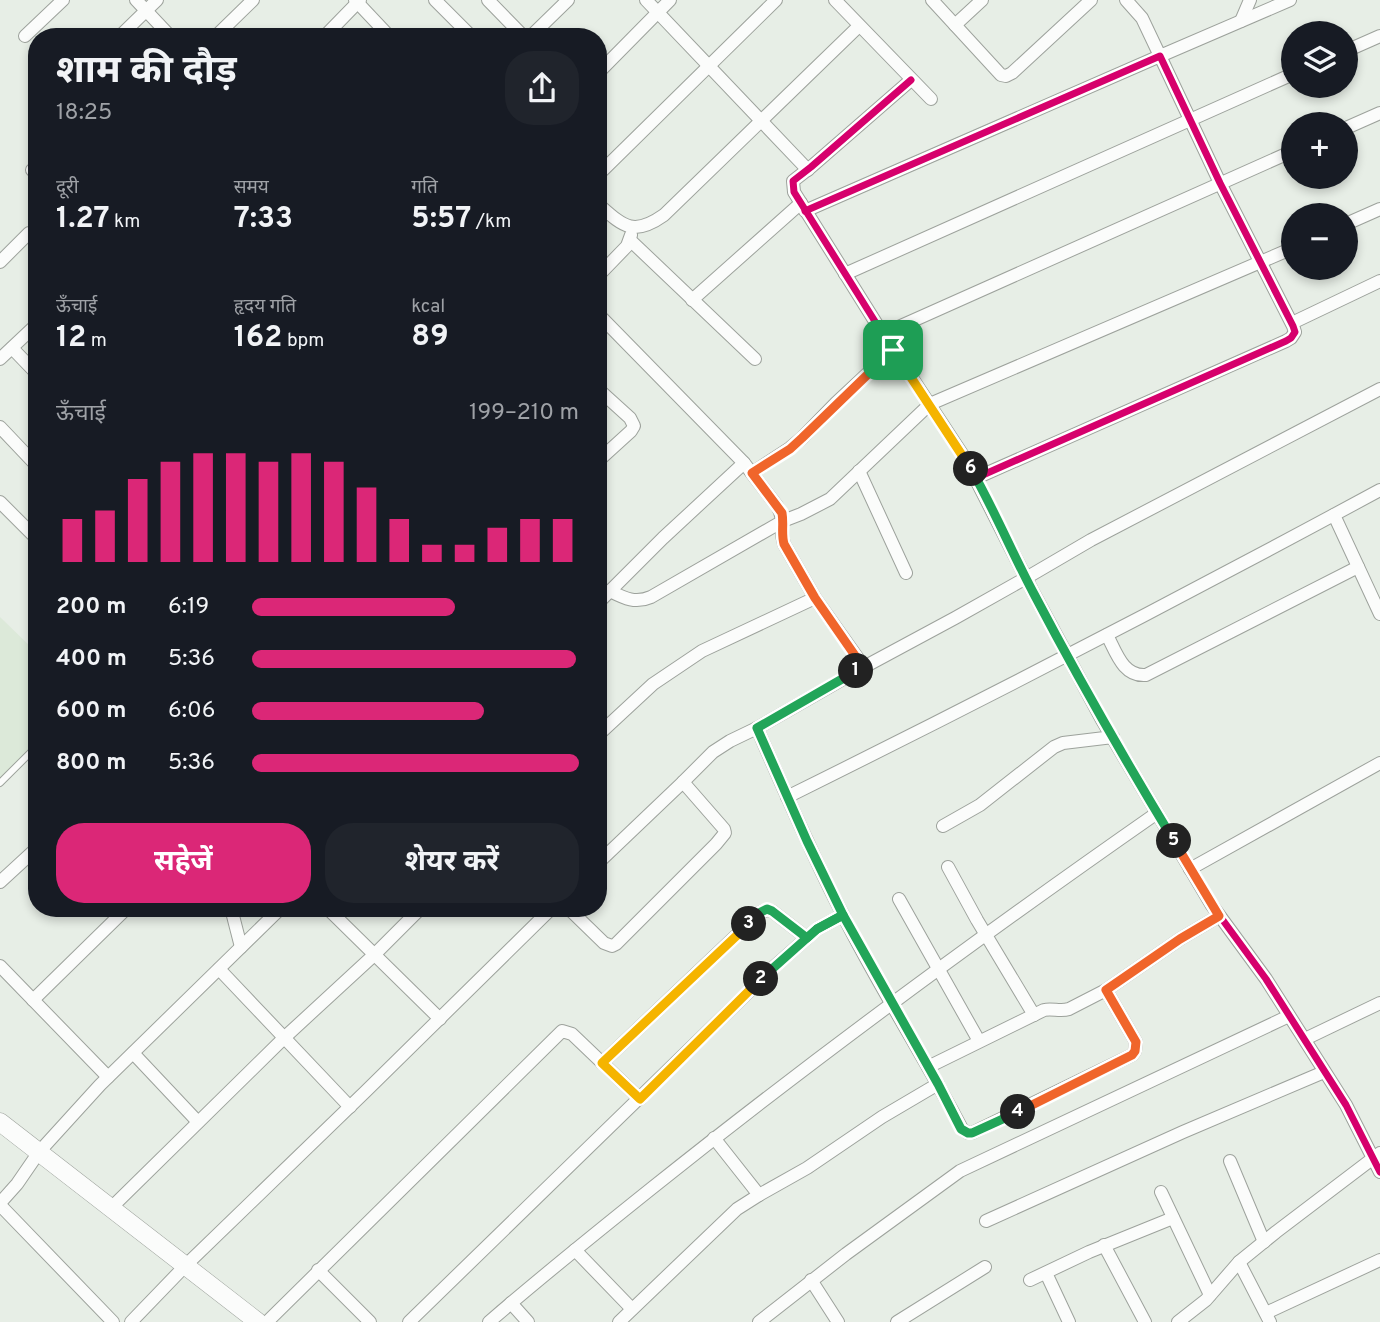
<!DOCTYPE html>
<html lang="hi">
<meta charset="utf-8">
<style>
:root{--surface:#171b24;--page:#20242c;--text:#f1f3f6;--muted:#9ea1a6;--accent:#db2777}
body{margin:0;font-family:Overpass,"Noto Sans Devanagari",sans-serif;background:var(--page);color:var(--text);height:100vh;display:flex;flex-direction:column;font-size:26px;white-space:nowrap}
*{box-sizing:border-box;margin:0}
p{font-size:23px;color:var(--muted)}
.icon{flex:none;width:38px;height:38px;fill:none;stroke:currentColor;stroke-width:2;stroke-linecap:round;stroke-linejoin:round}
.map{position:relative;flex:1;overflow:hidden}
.side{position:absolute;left:28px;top:28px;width:579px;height:889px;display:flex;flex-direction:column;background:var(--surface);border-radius:28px;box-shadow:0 4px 10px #0003}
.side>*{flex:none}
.tools{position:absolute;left:1281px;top:21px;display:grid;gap:14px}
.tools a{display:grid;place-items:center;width:77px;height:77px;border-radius:50%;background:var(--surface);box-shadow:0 4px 10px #0003;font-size:35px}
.pin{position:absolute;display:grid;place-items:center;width:60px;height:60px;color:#fff;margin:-30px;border-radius:14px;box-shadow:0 4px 10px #0006}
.km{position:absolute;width:35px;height:35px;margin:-18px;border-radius:50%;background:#222;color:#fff;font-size:19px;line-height:35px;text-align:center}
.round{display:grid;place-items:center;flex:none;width:74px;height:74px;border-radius:28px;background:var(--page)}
.headline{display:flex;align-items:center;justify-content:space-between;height:119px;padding:0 28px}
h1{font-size:38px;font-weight:700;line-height:52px}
.stats{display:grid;grid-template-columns:repeat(3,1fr);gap:10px;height:119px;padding:7px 28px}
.stats div{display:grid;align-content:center}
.stats b{font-size:30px;font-weight:700}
.stats small{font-size:19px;font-weight:400}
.stats p{font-size:19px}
.chart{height:196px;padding:14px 28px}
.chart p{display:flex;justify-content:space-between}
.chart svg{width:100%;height:126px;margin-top:7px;stroke:var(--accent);stroke-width:6}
.button{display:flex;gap:14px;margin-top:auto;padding:14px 28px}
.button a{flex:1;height:80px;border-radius:28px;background:var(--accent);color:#fff;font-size:28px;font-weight:700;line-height:80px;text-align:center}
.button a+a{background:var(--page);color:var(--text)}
ul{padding:0 28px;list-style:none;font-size:23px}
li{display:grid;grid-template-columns:112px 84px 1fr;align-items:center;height:52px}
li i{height:18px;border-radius:9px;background:var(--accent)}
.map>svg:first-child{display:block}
</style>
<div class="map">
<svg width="1380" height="1322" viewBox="0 0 1380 1322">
<rect width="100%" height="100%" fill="#e7eee6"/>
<!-- built -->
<path fill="#dce9d9" d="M0 617 37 653V742L0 778Z"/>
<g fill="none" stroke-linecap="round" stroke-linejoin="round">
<defs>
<path id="lane" d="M0 783 37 746"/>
<g id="street">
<path d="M136 0 171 37"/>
<path d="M355 0 390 37"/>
<path d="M435 0 472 37"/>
<path d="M488 0 524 37"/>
<path d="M646 0 808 170"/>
<path d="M835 0 931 99"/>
<path d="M932 0 1001 75 1006 76 1012 73 1091 0"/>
<path d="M1126 0 1142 18 1160 56 1290 0"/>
<path d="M1241 21 1250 0"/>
<path d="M955 25 982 0"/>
<path d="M25 36 63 0"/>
<path d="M119 37 157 0"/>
<path d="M215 37 253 0"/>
<path d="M324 37 360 0"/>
<path d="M530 37 568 0"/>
<path d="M1346 51 1380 36"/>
<path d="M598 73 670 0"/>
<path d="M911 80 811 167 793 181 794 192 876 323 966 460 1032 590 1102 720 1211 904 1266 979 1346 1105 1380 1172"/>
<path d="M1346 128 1380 113"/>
<path d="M32 170 37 175"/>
<path d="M598 175 776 0"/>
<path d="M598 204C623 226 633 237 664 215L859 26"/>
<path d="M805 211 1160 56 1220 183 1293 326 1295 332 1291 338 1286 341 976 478"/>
<path d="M1346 224 1380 209"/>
<path d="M630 240 755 359"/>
<path d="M0 262 29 233"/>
<path d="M845 274 1293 74"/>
<path d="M598 276 627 246 631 235"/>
<path d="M692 300 801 203"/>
<path d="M598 314 744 463 777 506C786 521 779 528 784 544L815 598 864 667"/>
<path d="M1292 323 1380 281"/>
<path d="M883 334 1293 151"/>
<path d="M12 348 37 374"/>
<path d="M0 359 37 324"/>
<path d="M598 389 630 418 634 426 631 431 598 461"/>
<path d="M0 427 37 466"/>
<path d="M859 471 906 573"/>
<path d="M752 473 790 448 802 438 836 403 893 350"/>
<path d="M0 502 37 539"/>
<path d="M1334 515 1380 614"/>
<path d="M610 591C624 598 635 604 651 597L783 521 801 514 830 499 930 404 1293 248"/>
<path d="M598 603 663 538 744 463"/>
<path d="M1107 635C1116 652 1123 677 1146 675L1358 567"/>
<path d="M757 728C784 790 811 853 842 913 879 987 924 1056 962 1129L968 1133H972L1132 1055 1135 1051 1136 1042 1106 990"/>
<path d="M598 735 653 684 702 651 815 598"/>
<path d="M683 782 713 752 730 741 757 728 864 667 955 618 1026 578 1091 540 1380 389"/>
<path d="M787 797C987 698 1184 596 1380 490"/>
<path d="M943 826 980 805 1054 747 1063 743 1113 737"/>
<path d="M948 867 977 920 1034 1015"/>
<path d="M1190 869 1380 763"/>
<path d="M0 882 37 848"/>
<path d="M899 899 979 1041"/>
<path d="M231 908 241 947"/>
<path d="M327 908 440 1019"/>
<path d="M568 908 604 943 612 946 616 944 716 844 725 833 724 829 683 782 598 863"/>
<path d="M0 966 108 1077"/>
<path d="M219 969 350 1107"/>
<path d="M33 1000 127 908"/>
<path d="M1305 1039 1380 1003"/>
<path d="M133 1053 198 1122"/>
<path d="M602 1063 761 912 767 910 772 911 807 938"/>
<path d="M928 1067 1044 1010C1053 1008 1060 1012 1069 1009L1106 990 1180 939 1219 916"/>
<path d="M714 1138 759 1195"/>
<path d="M1230 1161 1264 1242"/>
<path d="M1161 1192 1210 1295"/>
<path d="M0 1203 17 1184 39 1152 100 1085 281 908"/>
<path d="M0 1205 113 1322"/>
<path d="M111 1208 285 1037 374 955 421 908"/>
<path d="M986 1221 1183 1132 1324 1072"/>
<path d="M1104 1245 1145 1322"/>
<path d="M575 1250 632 1309"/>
<path d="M1239 1262 1270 1322"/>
<path d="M318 1270 370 1322"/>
<path d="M1046 1273 1069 1322"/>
<path d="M811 1280 838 1322"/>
<path d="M1030 1280 1089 1252 1173 1218"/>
<path d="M511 1303 528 1322"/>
<path d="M1266 1313 1380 1260"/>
<path d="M131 1322 185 1266 365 1092 552 908"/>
<path d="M267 1322 562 1031 572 1034 640 1099"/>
<path d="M409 1322 774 967 817 929 843 915"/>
<path d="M489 1322C542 1276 597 1232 652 1188 816 1057 985 933 1157 813"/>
<path d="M619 1322 737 1209 759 1195 807 1168 882 1117 938 1084"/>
<path d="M759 1322 846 1254 960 1171 1289 1016"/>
<path d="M897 1322 985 1267"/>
<path d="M1178 1322 1206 1300 1239 1262 1276 1232 1380 1153"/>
</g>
<path id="secondary" d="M0 1122 258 1322"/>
</defs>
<!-- lane casing -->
<use href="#lane" stroke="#9da29c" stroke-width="8"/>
<!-- street casing -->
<use href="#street" stroke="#9da29c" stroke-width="14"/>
<!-- secondary casing -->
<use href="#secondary" stroke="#9da29c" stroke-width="19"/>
<!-- lane -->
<use href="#lane" stroke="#fbfcfb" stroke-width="6"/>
<!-- street -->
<use href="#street" stroke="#fbfcfb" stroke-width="12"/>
<!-- secondary -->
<use href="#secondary" stroke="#fbfcfb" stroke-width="18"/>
<defs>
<g id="cycleway">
<path d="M911 80 811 167 793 181 794 192 876 323 966 460 1032 590 1102 720 1211 904 1266 979 1346 1105 1380 1172"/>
<path d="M805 211 1160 56 1220 183 1293 326 1295 332 1291 338 1286 341 976 478"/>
</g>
</defs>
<!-- cycleway casing -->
<use href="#cycleway" stroke="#fff" stroke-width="11"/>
<!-- cycleway -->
<use href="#cycleway" stroke="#d6006c" stroke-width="7"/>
</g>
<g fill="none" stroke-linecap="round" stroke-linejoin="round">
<defs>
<path id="split-1" d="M856 671 863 667 815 598 784 544C781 533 784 524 782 513L752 473 790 449 802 438 893 350"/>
<path id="split-2" d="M761 979 817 929 843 915 807 841 757 728 856 671"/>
<path id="split-3" d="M749 924 602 1063 640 1099 761 979"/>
<path id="split-4" d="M749 924 761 912 767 909 772 911 807 938 817 929 843 915 938 1084 961 1129 968 1133H972L1018 1112"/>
<path id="split-5" d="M1018 1112 1132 1055 1135 1051 1136 1042 1106 990 1180 939 1219 916 1174 841"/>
<path id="split-6" d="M971 469C994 509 1012 553 1034 594 1078 678 1125 760 1174 841"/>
<path id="split-7" d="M893 350 971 469"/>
</defs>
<!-- split-1 casing -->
<use href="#split-1" stroke="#fff" stroke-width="14"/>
<!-- split-2 casing -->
<use href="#split-2" stroke="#fff" stroke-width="14"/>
<!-- split-3 casing -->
<use href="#split-3" stroke="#fff" stroke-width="14"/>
<!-- split-4 casing -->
<use href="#split-4" stroke="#fff" stroke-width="14"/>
<!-- split-5 casing -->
<use href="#split-5" stroke="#fff" stroke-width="14"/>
<!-- split-6 casing -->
<use href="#split-6" stroke="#fff" stroke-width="14"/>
<!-- split-7 casing -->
<use href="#split-7" stroke="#fff" stroke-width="14"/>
<!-- split-1 -->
<use href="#split-1" stroke="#f0652b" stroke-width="9"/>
<!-- split-2 -->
<use href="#split-2" stroke="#22a559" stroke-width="9"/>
<!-- split-3 -->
<use href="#split-3" stroke="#f5b400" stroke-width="9"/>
<!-- split-4 -->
<use href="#split-4" stroke="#22a559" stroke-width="9"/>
<!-- split-5 -->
<use href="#split-5" stroke="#f0652b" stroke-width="9"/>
<!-- split-6 -->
<use href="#split-6" stroke="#22a559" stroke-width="9"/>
<!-- split-7 -->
<use href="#split-7" stroke="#f5b400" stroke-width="9"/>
</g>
</svg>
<div class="tools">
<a><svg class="icon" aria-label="layers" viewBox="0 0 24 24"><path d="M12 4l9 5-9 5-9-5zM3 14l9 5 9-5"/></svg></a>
<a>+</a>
<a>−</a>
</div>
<div class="pin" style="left:893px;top:350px;background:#1e9e55"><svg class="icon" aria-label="arrive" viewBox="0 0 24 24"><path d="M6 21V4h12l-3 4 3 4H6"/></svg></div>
<b class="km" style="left:856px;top:671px">1</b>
<b class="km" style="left:761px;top:979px">2</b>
<b class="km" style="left:749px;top:924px">3</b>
<b class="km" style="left:1018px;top:1112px">4</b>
<b class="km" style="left:1174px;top:841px">5</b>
<b class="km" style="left:971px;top:469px">6</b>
<section class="side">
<div class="headline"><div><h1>शाम की दौड़</h1><p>18:25</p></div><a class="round"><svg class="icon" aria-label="share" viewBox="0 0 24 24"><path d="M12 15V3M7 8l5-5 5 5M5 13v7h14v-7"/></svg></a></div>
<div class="stats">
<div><p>दूरी</p><b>1.27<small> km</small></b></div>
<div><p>समय</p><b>7:33</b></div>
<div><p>गति</p><b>5:57<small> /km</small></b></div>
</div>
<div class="stats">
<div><p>ऊँचाई</p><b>12<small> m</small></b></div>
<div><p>हृदय गति</p><b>162<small> bpm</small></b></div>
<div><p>kcal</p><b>89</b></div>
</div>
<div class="chart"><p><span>ऊँचाई</span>199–210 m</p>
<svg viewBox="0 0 160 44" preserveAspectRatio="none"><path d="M5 44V29M15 44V26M25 44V15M35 44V9M45 44V6M55 44V6M65 44V9M75 44V6M85 44V9M95 44V18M105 44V29M115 44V38M125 44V38M135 44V32M145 44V29M155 44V29"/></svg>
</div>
<ul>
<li><b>200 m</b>6:19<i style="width:62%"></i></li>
<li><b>400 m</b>5:36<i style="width:99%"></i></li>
<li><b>600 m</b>6:06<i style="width:71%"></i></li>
<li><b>800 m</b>5:36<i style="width:100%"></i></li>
</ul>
<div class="button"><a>सहेजें</a><a>शेयर करें</a></div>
</section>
</div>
